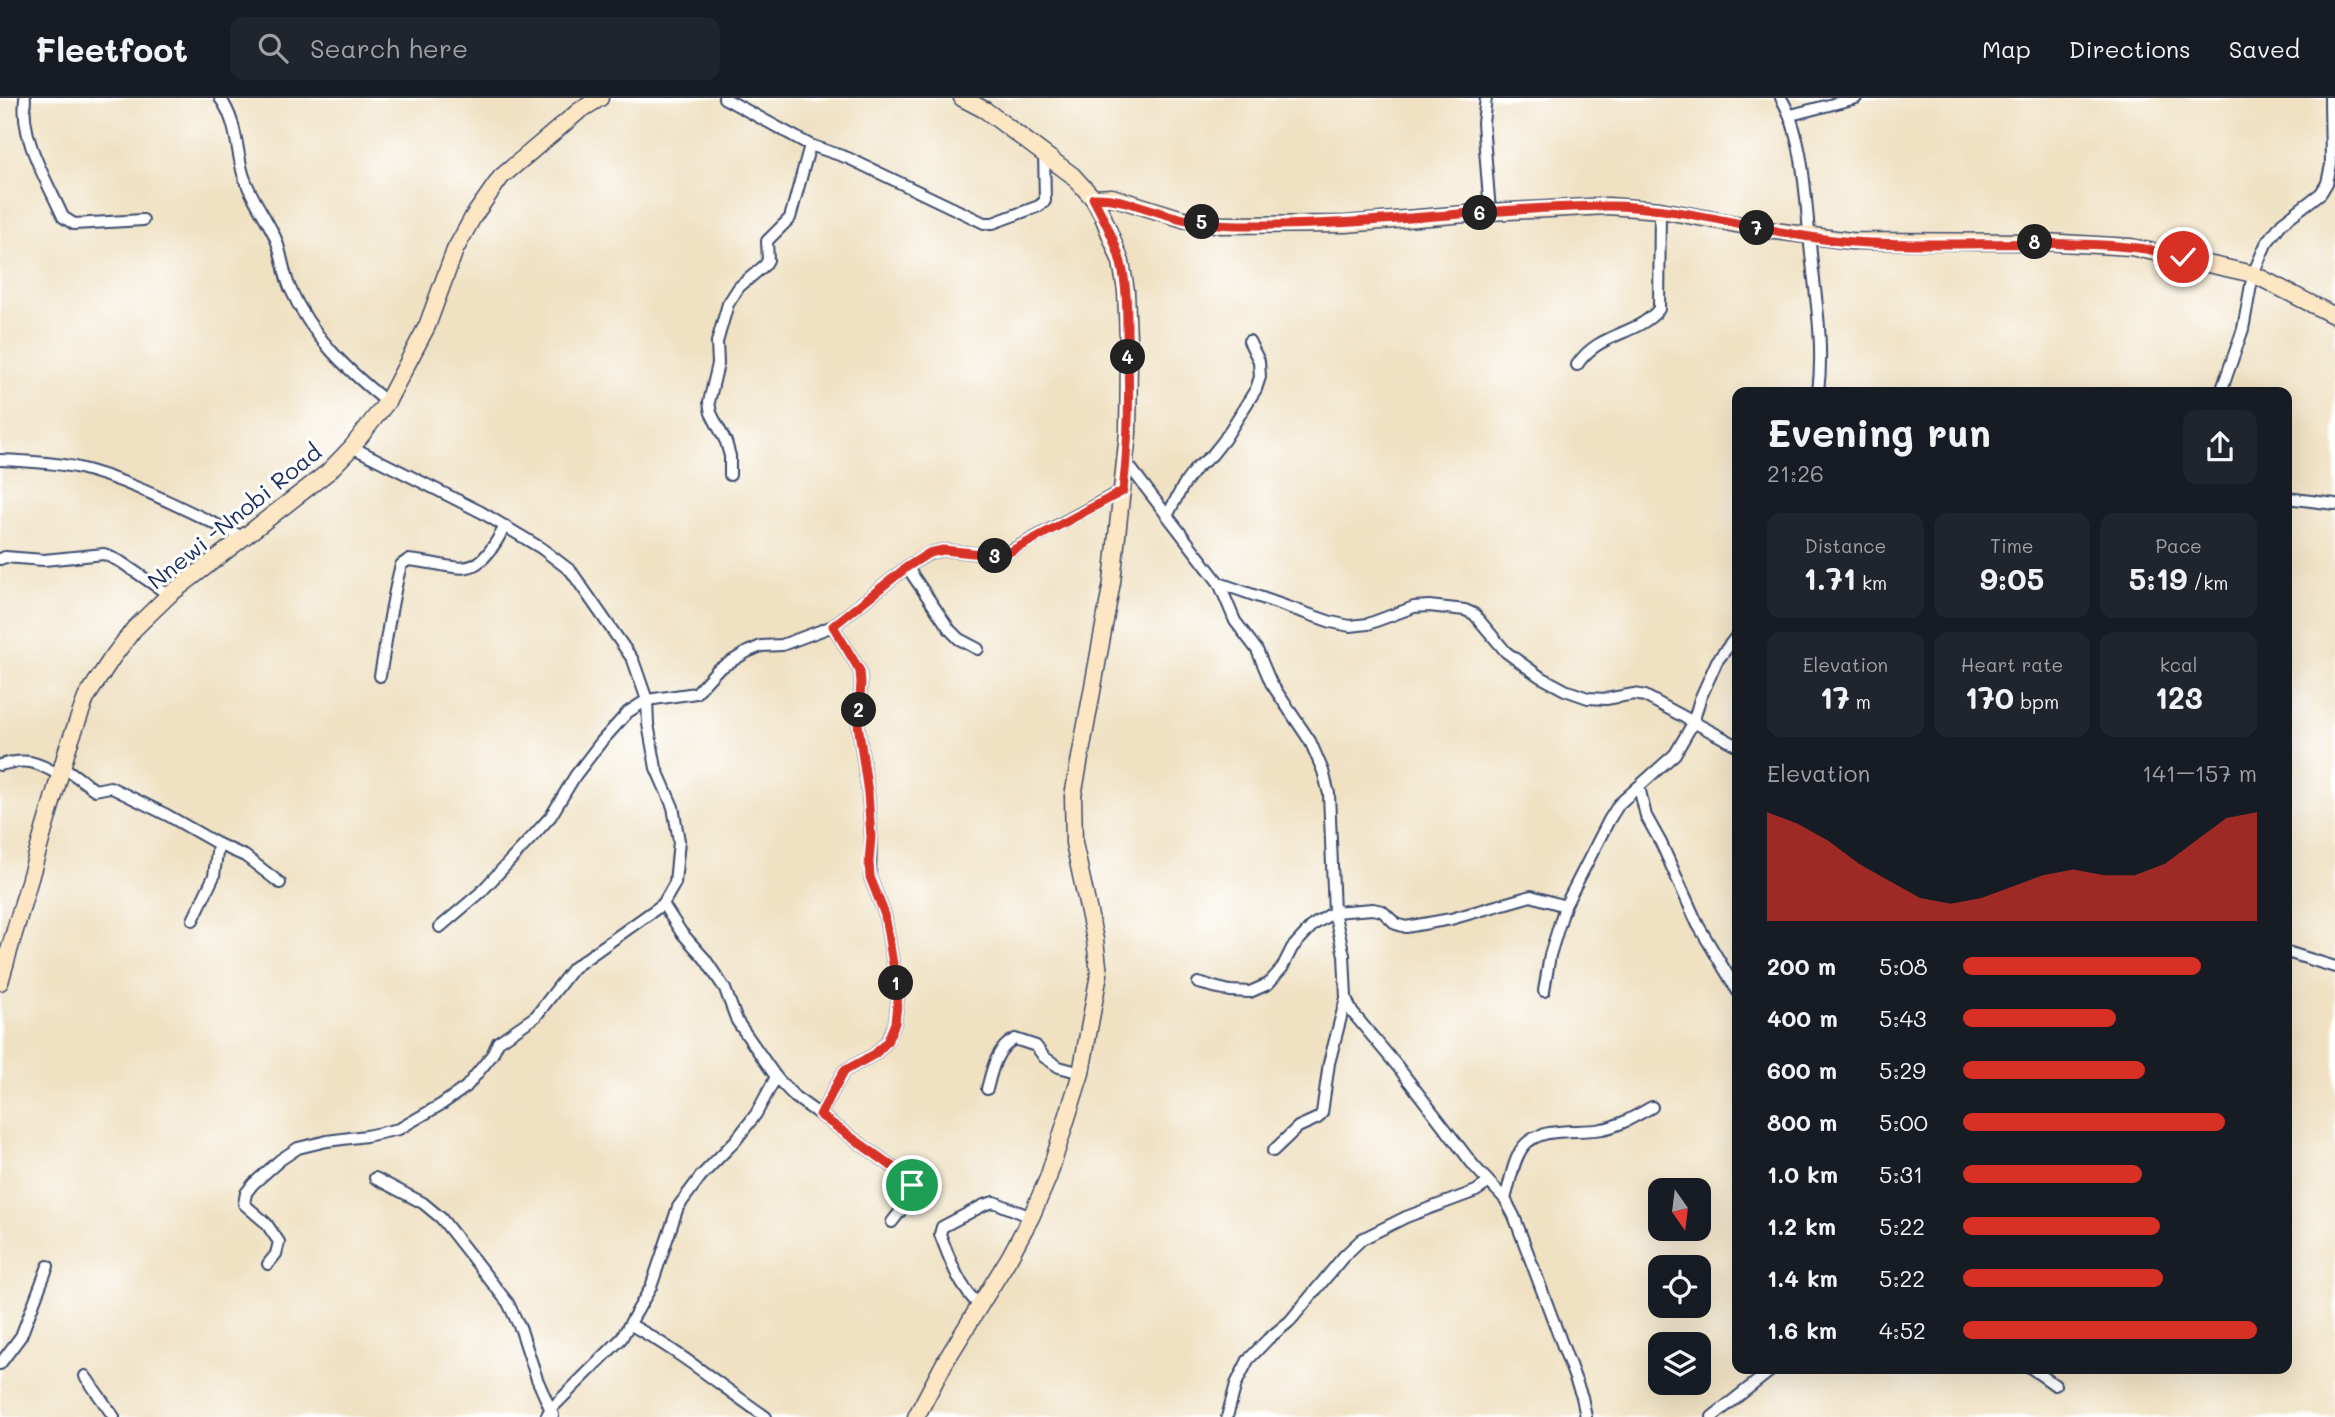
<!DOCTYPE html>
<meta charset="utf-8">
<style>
:root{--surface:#171b24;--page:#20242c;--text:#f1f3f6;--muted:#9ea1a6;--line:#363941;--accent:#d93025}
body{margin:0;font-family:Mali,sans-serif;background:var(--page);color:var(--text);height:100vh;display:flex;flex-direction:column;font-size:26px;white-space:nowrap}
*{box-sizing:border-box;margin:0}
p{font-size:23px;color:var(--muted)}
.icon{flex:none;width:38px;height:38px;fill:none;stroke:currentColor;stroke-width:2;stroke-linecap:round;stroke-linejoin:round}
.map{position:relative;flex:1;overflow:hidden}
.side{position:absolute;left:1732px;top:289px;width:560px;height:987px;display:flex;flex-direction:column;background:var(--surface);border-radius:14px;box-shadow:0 7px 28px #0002}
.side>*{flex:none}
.needle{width:46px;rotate:166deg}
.buttons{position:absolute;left:1648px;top:1080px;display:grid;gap:14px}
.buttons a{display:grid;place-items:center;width:63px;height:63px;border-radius:14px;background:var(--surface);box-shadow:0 7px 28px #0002;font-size:35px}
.pin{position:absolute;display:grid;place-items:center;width:60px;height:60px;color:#fff;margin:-30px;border:4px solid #fff;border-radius:50%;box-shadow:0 2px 7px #0007}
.km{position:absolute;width:35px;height:35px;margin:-18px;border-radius:50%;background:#222;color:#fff;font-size:19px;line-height:35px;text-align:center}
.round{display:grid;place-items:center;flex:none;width:74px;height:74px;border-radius:14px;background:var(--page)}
.head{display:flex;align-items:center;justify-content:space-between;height:119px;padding:0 35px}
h1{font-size:38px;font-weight:700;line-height:52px}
.metrics{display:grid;grid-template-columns:repeat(3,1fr);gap:10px;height:119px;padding:7px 35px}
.metrics div{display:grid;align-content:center;border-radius:14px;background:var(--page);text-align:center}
.metrics b{font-size:30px;font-weight:700}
.metrics small{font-size:19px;font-weight:400}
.metrics p{font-size:19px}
.chart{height:196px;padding:14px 35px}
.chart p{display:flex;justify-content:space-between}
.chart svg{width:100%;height:126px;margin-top:7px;fill:var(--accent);opacity:.7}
ul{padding:0 35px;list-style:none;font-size:23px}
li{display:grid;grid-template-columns:112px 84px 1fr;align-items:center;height:52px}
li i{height:18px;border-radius:9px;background:var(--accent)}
header{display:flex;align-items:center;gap:42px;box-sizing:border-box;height:98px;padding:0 35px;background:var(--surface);border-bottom:2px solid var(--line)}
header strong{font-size:33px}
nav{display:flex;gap:38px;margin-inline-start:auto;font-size:24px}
.search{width:490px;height:63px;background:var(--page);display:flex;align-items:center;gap:18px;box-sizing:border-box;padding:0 24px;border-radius:14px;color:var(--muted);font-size:26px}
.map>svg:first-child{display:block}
</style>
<header>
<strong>Fleetfoot</strong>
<div class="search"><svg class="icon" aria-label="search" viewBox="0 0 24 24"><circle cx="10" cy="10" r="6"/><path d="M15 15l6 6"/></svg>Search here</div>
<nav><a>Map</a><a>Directions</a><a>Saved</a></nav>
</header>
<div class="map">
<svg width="2335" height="1319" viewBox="0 0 2335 1319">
<rect width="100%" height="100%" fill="#fff"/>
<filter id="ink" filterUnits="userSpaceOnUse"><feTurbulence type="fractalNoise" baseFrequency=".0143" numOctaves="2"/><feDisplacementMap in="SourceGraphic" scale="14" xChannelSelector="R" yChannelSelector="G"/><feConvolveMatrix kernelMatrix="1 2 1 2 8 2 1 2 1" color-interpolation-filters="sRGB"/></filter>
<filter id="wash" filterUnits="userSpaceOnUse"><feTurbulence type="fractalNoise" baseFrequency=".00686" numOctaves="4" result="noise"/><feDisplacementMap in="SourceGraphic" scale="28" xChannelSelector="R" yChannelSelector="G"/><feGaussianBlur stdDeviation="1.57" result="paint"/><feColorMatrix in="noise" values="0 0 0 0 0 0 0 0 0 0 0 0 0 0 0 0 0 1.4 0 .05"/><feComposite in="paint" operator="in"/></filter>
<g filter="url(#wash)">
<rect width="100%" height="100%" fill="#efe1c2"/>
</g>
<g filter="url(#ink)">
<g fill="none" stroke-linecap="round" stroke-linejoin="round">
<defs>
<g id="street">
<path d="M25 0C20 42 47 82 63 119L74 126 143 122"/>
<path d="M220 0C237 23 236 50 243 76 250 99 265 117 275 139 282 155 283 174 290 190 312 239 346 271 387 304"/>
<path d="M724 0 810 47 848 60 984 125H993L1039 108 1045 103 1044 54"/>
<path d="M1486 0 1483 25 1490 114"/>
<path d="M1781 0C1805 39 1806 110 1811 156 1816 202 1824 247 1818 294"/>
<path d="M1791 17 1856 0"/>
<path d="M1577 267C1598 234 1637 238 1659 211L1660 112"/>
<path d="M2221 294 2243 231 2253 176 2266 146 2282 125 2321 95 2327 85 2331 67 2330 0"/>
<path d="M0 362C25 363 50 364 75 369 132 382 190 415 243 439"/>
<path d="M1126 364 1219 485 1235 523 1257 552 1271 585 1310 643 1323 673 1329 696 1334 814 1344 857 1346 900 1352 914 1398 969 1474 1068 1505 1101 1514 1118 1582 1299 1586 1319"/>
<path d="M730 377V358L726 344 711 315 709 304 718 266 717 244 728 206 739 189 765 167 768 162 767 143 790 120 810 47"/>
<path d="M2287 400 2335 406"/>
<path d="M1168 416 1183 388 1195 371 1212 357 1224 342 1256 291 1260 279 1259 263 1249 243"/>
<path d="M0 461 5 459 44 462 104 456 121 464 169 497"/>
<path d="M907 469 950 532 959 541 978 551"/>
<path d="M1219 485 1331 524 1350 528 1368 526 1414 509 1429 508 1465 512 1474 516 1506 554 1539 578 1565 592 1588 600 1606 601 1634 596 1645 598 1738 648"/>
<path d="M380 578C387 540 391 504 401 467L408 462C463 467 474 488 505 428"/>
<path d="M0 667C26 660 36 663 59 677"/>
<path d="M62 668 95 692 110 689 167 717 218 746 245 758 280 785"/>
<path d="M1639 689 1646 718 1661 745 1698 827 1738 894"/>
<path d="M663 806 681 834 705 861 725 891 737 923 776 979 795 999 907 1079C919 1096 902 1110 892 1124"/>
<path d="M193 822 214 778 218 746"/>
<path d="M440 829 480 795 534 737 551 718 575 678 601 644 628 614 647 602 696 595 717 572 747 554 761 548 782 547 833 528 907 469 930 455 943 452 1001 458 1123 392"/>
<path d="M2287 854 2335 869"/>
<path d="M1198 885 1230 893 1250 894 1268 886 1282 870 1292 850 1313 827 1334 814 1373 811 1382 813 1396 826 1406 829 1451 821 1531 798 1565 808"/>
<path d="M1544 893 1550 857 1565 808 1609 722 1619 706 1675 656 1693 625 1700 601 1717 563 1738 536"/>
<path d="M987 991C992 972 996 950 1015 941L1036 948 1044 959 1059 969 1081 975"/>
<path d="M820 1017 844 973 875 956 886 945 895 925 898 897 885 817 870 779 871 739 868 695 858 626 861 585 860 573 833 528"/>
<path d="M1273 1053 1298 1029 1318 1020 1322 1015 1329 965 1346 900"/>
<path d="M375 1080 423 1105 441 1120 508 1205 521 1232 537 1281 553 1317"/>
<path d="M1505 1101C1510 1085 1513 1062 1523 1049 1540 1027 1578 1036 1602 1031 1620 1028 1635 1018 1652 1009"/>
<path d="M268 1166 276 1156 279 1144 266 1125 244 1106 246 1095 253 1086 280 1062 298 1050 327 1043 366 1038 399 1031 442 1006 466 989 492 957 498 944 536 918 573 870 663 806 675 785 679 743 673 709 656 670 648 626 647 602 633 562 571 473 541 450 481 414 352 349"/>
<path d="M980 1208C959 1189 950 1162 940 1136L942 1129 984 1107 994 1104 1031 1119"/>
<path d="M631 1227C679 1253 721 1288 766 1319"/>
<path d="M0 1266 21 1238 48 1168"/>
<path d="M2031 1270 2055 1287"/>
<path d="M85 1278 114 1319"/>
<path d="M546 1319 550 1312 621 1241 651 1189 678 1109 701 1078 736 1042 756 1016 776 979"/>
<path d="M1227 1319 1236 1286 1248 1262 1268 1241 1290 1223 1344 1158 1362 1141 1406 1119 1476 1093 1488 1085"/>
<path d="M1712 1319 1774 1270"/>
</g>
<g id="secondary">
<path d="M1093 100 1112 99 1183 121 1221 127 1346 126 1490 114 1608 108 1660 112 1768 132 1851 143 2045 144 2131 149 2253 176 2335 218"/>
<path d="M0 884 68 649 86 600 112 560 134 531 169 497 328 374 352 349 387 304 427 228 455 152 473 119 501 79 579 13 600 0"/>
<path d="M916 1319 945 1264 1009 1160 1031 1119 1048 1080 1081 975 1099 876 1095 842 1074 745 1073 698 1112 484 1128 335 1129 263 1126 193 1121 164 1102 116 1093 100 1072 77 985 12 962 0"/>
</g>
</defs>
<!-- street casing -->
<use href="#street" stroke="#3b4a6d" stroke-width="14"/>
<!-- secondary casing -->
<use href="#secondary" stroke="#3b4a6d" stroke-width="19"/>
<!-- street -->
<use href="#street" stroke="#fff" stroke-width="10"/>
<!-- secondary -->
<use href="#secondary" stroke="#fce6c4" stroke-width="16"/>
</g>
</g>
<g fill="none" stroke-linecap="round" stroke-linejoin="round" filter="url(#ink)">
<defs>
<path id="route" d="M912 1087 907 1079 820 1017 844 973 875 956 887 944 895 925 898 897 885 817 870 779 869 764 871 739 868 695 858 626 861 585 860 573 833 528 907 469 929 455 943 452 1002 458 1123 393C1129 340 1130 288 1127 235 1127 212 1127 188 1121 165 1115 142 1104 121 1093 100 1125 99 1152 114 1183 121 1214 128 1245 127 1276 127 1387 126 1497 109 1607 108 1690 108 1770 138 1853 144 1944 150 2036 141 2128 149 2146 150 2165 155 2183 159"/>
</defs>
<!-- route casing -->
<use href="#route" stroke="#fff" stroke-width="14"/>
<!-- route -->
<use href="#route" stroke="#d93025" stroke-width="9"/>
</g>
<g text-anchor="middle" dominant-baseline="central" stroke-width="6" stroke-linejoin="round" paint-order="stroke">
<!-- street labels -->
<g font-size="23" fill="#1b2f5e" stroke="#fff">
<text transform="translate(234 418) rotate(-39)">Nnewi -Nnobi Road</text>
</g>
</g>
</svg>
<div class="buttons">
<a><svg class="needle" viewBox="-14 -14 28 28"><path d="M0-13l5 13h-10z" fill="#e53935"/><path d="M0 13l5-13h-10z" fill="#9ea1a6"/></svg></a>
<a><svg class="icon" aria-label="locate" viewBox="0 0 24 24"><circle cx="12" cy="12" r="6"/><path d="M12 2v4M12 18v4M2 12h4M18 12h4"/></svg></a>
<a><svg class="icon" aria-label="layers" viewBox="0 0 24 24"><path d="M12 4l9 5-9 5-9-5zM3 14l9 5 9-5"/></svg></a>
</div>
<div class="pin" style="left:912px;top:1087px;background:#1e9e55"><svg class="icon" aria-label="arrive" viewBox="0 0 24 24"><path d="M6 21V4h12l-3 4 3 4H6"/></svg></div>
<div class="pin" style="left:2183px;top:159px;background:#d93025"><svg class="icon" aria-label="check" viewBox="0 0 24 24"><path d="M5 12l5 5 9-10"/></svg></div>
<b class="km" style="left:896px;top:885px">1</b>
<b class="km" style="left:859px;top:612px">2</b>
<b class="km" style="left:995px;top:458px">3</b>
<b class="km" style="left:1128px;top:259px">4</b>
<b class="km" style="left:1202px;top:124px">5</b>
<b class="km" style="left:1480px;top:115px">6</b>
<b class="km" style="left:1757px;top:130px">7</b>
<b class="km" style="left:2035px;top:144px">8</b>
<section class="side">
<div class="head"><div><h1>Evening run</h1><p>21:26</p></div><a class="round"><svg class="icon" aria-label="share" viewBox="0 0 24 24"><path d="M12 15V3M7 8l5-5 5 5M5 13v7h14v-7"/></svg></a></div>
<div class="metrics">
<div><p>Distance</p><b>1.71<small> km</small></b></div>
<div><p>Time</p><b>9:05</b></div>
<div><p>Pace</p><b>5:19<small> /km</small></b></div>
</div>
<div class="metrics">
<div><p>Elevation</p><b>17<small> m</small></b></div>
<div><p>Heart rate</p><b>170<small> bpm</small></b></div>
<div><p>kcal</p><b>123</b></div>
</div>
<div class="chart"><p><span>Elevation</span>141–157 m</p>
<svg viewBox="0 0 160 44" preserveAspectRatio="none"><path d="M0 44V6L10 10L20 16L30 24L40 30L50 36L60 38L70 36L80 32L90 28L100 26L110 28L120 28L130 24L140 16L150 8L160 6V44z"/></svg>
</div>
<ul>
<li><b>200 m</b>5:08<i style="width:81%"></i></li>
<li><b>400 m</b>5:43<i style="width:52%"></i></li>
<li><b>600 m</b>5:29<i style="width:62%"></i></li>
<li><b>800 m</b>5:00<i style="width:89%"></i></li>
<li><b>1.0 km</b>5:31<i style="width:61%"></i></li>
<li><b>1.2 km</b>5:22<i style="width:67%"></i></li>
<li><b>1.4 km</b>5:22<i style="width:68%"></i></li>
<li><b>1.6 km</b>4:52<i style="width:100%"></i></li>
</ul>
</section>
</div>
